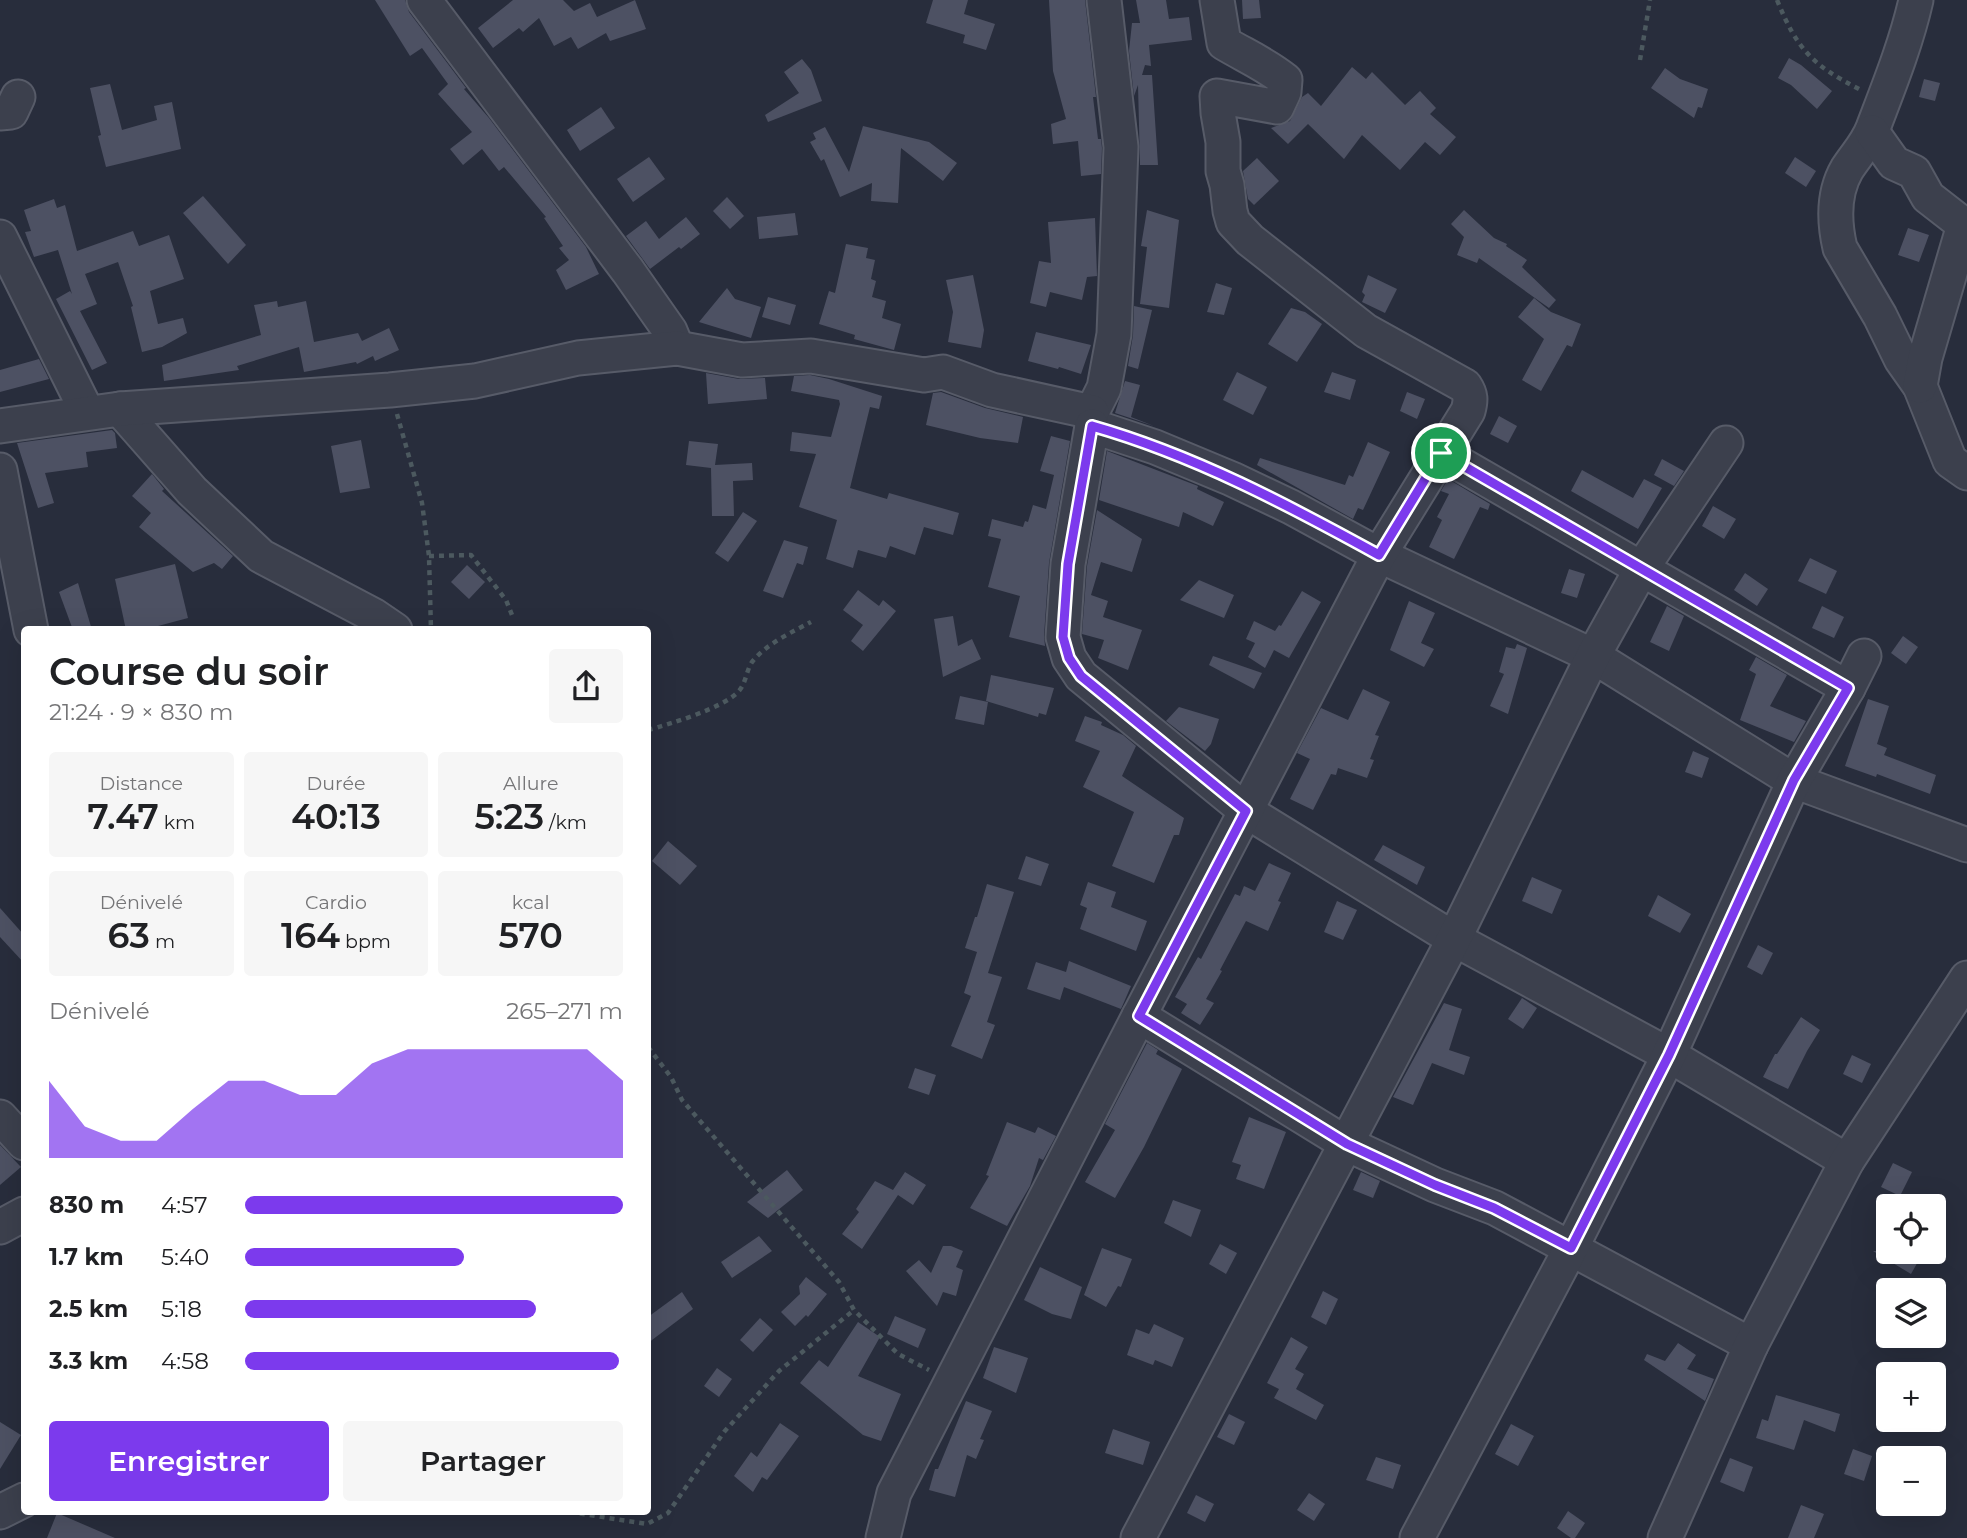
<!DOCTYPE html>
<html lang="fr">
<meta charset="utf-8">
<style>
:root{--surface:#fff;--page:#f6f6f6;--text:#202124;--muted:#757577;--accent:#7c3aed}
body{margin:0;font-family:Montserrat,sans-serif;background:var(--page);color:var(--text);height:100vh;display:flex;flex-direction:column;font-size:26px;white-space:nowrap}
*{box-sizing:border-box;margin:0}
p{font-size:23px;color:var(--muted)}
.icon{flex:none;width:38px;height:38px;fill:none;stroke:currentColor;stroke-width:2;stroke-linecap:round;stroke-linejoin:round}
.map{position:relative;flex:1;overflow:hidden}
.panel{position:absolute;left:21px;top:626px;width:630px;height:889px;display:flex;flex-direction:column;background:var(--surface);border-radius:7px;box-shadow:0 7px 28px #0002}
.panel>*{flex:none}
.controls{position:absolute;left:1876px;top:1194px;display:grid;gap:14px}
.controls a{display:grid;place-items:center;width:70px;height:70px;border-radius:7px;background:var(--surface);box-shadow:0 7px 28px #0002;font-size:35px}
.pin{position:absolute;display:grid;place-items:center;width:60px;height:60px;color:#fff;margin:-30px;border:4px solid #fff;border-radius:50%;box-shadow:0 2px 7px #0007}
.round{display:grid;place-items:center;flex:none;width:74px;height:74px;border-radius:7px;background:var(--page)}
.headline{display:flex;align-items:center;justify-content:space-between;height:119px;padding:0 28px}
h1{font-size:38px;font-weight:600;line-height:52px}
.metrics{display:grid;grid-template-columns:repeat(3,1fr);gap:10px;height:119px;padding:7px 28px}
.metrics div{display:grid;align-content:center;border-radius:7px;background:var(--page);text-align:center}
.metrics b{font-size:35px;font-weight:600}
.metrics small{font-size:19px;font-weight:400}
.metrics p{font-size:19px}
.chart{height:196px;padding:14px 28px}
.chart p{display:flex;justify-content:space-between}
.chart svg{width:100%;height:126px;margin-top:7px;fill:var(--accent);opacity:.7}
.cta{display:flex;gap:14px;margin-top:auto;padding:14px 28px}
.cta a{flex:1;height:80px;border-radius:7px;background:var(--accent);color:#fff;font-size:28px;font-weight:600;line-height:80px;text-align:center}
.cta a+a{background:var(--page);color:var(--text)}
ul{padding:0 28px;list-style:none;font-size:23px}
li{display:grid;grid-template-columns:112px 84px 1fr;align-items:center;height:52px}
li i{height:18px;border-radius:9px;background:var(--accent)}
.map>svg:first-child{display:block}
</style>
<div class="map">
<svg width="1967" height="1538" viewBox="0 0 1967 1538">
<rect width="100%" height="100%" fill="#282d3c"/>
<!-- building -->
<g fill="#4d5163">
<path d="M375 0H405L409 12 466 88 464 89 489 118 586 247 599 274 566 290 556 270 569 260 559 248 563 246 544 218 546 217 504 167 499 171 482 149 463 165 450 149 472 132 438 94 448 84 422 48 410 56Z"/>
<path d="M513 0H563L574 11 590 3 597 17 635 0 646 29 610 41 606 33 578 49 571 37 554 46 539 18 523 32 519 28 493 48 478 28Z"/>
<path d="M933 0H968L964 14 995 24 986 50 963 43 965 35 926 23Z"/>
<path d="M1049 0H1085L1096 97H1093L1098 139H1101L1102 148 1101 174 1081 176 1078 141 1053 144 1051 124 1066 119 1053 71Z"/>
<path d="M1136 0H1166L1169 19 1189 17 1192 40 1149 45 1151 66 1145 65 1142 75H1152L1158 165H1140L1138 85 1134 96 1129 51 1132 23H1140Z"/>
<path d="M1242 0H1259L1261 18 1243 19Z"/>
<path d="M1789 58 1801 65 1832 91 1817 109 1791 85 1778 78Z"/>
<path d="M802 59 811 70 822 101 768 122 765 115 799 93 784 72Z"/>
<path d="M1352 67 1366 79 1372 72 1405 105 1420 91 1436 108 1430 114 1456 137 1440 155 1425 142 1400 170 1362 135 1344 159 1308 124 1288 144 1271 128 1290 121 1302 97 1308 93 1321 106Z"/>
<path d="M1665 68 1680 79 1708 89 1702 108 1698 107 1694 118 1651 88Z"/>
<path d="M1924 79 1940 83 1935 101 1919 97Z"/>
<path d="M110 84 122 130 157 120 154 106 172 102 181 149 106 167 98 136 101 135 90 88Z"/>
<path d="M601 107 615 128 580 151 567 130Z"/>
<path d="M863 126 929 142 957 163 943 181 901 148 898 203 871 201 872 183 840 197 824 159 821 161 810 142 816 139 813 133 825 127 849 172Z"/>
<path d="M649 157 665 179 633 202 617 179Z"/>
<path d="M1795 157 1816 171 1806 187 1785 173Z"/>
<path d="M1257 158 1279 181 1254 205 1248 199 1243 171Z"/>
<path d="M203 196 246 245 228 264 183 213Z"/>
<path d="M727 197 744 216 730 229 713 211Z"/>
<path d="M54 199 57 208 65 205 77 251 133 231 139 246 169 235 184 279 150 291 158 324 183 318 187 333 162 347 142 352 131 307 133 306 118 262 85 274 97 304 80 311 107 363 92 370 56 299 70 291 72 294 58 250 34 257 25 232 31 231 24 210Z"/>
<path d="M1147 210 1179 220 1169 308 1140 304 1147 247 1141 246Z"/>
<path d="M1464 210 1494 238 1507 244 1506 246 1527 260 1522 267 1556 300 1549 308 1479 258 1477 263 1457 255 1464 237 1451 224Z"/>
<path d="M795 213 798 235 759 239 757 217Z"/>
<path d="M686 217 700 234 681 249 679 247 650 269 626 236 646 221 659 239Z"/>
<path d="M1095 218 1097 276 1087 277 1082 300 1050 292 1046 307 1030 303 1039 261 1051 263 1048 222Z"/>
<path d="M1908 228 1929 235 1919 262 1898 255Z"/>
<path d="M846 244 868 248 866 258 875 260 871 279 876 281 872 297 886 301 882 318 901 324 894 350 854 339 855 335 819 324 829 291 835 293Z"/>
<path d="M973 275 984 330 981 348 948 342 953 312 946 280Z"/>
<path d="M1368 275 1397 289 1385 313 1362 302 1365 295 1362 292Z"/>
<path d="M1216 283 1232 288 1224 315 1207 312Z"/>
<path d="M727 288 735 299 761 307 751 338 699 322Z"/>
<path d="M768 297 796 305 790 325 762 317Z"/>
<path d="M1534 298 1551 312 1581 324 1572 347 1567 345 1541 391 1522 380 1544 339 1518 317Z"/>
<path d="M277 301 278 307 306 301 314 342 358 333 362 341 389 328 399 350 375 361 373 356 357 364 356 362 304 372 299 347 237 366 239 370 164 381 162 365 261 335 254 305Z"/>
<path d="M1134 306 1152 310 1138 369 1128 366 1133 335Z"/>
<path d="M1291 308 1305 312 1322 324 1297 362 1268 344Z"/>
<path d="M1036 332 1091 345 1081 374 1059 367 1058 369 1028 361Z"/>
<path d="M39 359 49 379 0 392V370Z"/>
<path d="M1237 372 1267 387 1253 415 1223 400Z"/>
<path d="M1332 372 1356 380 1350 400 1324 392Z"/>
<path d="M706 373 739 379 765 378 767 399 708 404Z"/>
<path d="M810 375 829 379 882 396 879 409 870 407 850 488 887 499 889 493 959 513 953 535 924 527 915 555 890 546 886 558 858 550 853 568 826 559 837 520 799 507 816 454 790 451 792 432 831 437 840 404 839 400 791 391 794 376Z"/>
<path d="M1125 381 1140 385 1131 417 1154 426 1115 413Z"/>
<path d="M941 392 985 408 1023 417 1018 443 980 438 926 425 933 393Z"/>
<path d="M1407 392 1425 399 1417 419 1400 411Z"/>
<path d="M1499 416 1517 426 1508 443 1490 434Z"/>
<path d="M112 430 115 433 117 448 86 452 88 467 45 473 54 503 38 508 17 443Z"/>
<path d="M1051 436 1070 441 1049 563 1044 636 1045 646 1009 637 1020 596 988 587 1001 539 988 536 992 519 1023 527 1025 521 1028 522 1033 505 1046 509 1054 475 1040 471Z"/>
<path d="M361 440 370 488 340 493 331 446Z"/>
<path d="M689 441 718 444 715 465 752 463 753 480 733 481 734 516H712L711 468 686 465Z"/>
<path d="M1368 442 1390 452 1363 510 1358 508 1353 519 1257 465 1260 458 1345 485 1349 475 1353 477Z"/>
<path d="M1107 451 1198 486 1197 489 1224 502 1213 526 1183 512 1179 527 1099 500Z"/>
<path d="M1662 459 1684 471 1674 486 1654 475Z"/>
<path d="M1582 470 1633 498 1644 479 1662 488 1638 529 1571 491Z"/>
<path d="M152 474 164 489 162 491 233 556 222 569 214 563 193 572 139 527 151 513 132 496Z"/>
<path d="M1448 479 1490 504 1488 510 1480 507 1454 559 1429 547 1442 520 1437 517 1449 494 1441 491Z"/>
<path d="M1713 506 1736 519 1724 539 1702 526Z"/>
<path d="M1097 510 1142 539 1132 572 1101 562 1091 595 1108 601 1103 617 1142 630 1128 670 1098 658 1104 640 1082 634 1087 566Z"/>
<path d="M743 512 757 521 728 562 715 553Z"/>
<path d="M784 540 808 547 803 565 797 563 783 598 763 591Z"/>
<path d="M1810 558 1837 571 1826 594 1798 581Z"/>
<path d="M175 564 188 618 143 630H126L115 579Z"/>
<path d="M467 565 485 582 469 599 451 582Z"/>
<path d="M1569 569 1585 574 1577 598 1561 593Z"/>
<path d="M1745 573 1768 589 1757 606 1734 590Z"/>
<path d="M1199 580 1234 595 1224 618 1180 600Z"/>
<path d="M78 583 92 630H73L59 592Z"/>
<path d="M858 590 879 606 883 600 896 611 863 651 851 641 863 625 843 610Z"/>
<path d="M1302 591 1321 602 1289 658 1274 650 1265 668 1248 657 1255 643 1246 639 1254 621 1275 631 1279 625 1281 626Z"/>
<path d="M1409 601 1435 613 1421 643 1434 649 1424 667 1390 650Z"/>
<path d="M1667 606 1684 616 1669 651 1650 642Z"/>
<path d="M1822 606 1844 617 1834 638 1812 628Z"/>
<path d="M953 616 958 646 972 639 981 659 943 677 934 619Z"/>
<path d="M1903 636 1918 647 1906 664 1891 653Z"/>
<path d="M1517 644 1527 648 1508 714 1490 706 1504 674 1499 672 1506 647 1515 649Z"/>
<path d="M1213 656 1262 673 1254 689 1209 665Z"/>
<path d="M1756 657 1787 675 1770 706 1806 721 1794 742 1740 720 1756 674 1749 670Z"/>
<path d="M991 675 1054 688 1046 715 1039 713 1038 717 986 701Z"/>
<path d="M1363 689 1390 702 1375 735 1379 736 1370 759 1374 760 1367 778 1338 768 1336 775 1331 774 1313 810 1290 799 1310 759 1297 753 1321 708 1348 720Z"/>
<path d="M960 696 988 702 984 725 955 719Z"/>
<path d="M1868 699 1889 706 1877 744 1887 748 1884 755 1936 775 1930 794 1877 774 1876 777 1845 766Z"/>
<path d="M1179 707 1219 719 1211 744 1205 751 1166 721Z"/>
<path d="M1085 716 1102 722 1101 725 1123 735 1136 746 1122 776 1184 818 1179 835H1174L1154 883 1112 866 1134 812 1083 787 1100 751 1075 741Z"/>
<path d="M1693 751 1709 758 1702 778 1685 772Z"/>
<path d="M668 841 697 866 680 885 652 861Z"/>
<path d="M1383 845 1425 867 1417 885 1374 860Z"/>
<path d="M1026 856 1049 864 1041 886 1018 879Z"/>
<path d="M1269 863 1291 873 1278 901 1281 902 1268 931 1246 921 1220 970 1222 971 1206 999 1214 1003 1200 1025 1181 1013 1187 1004 1175 997 1198 957 1201 959 1235 894 1240 896 1244 886 1255 891Z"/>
<path d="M1532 877 1562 890 1552 914 1522 901Z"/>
<path d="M1088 882 1116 892 1111 907 1147 921 1136 951 1080 929 1087 908 1080 905Z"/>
<path d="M987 884 1014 892 988 973 1002 977 987 1022 995 1025 982 1059 951 1046 971 996 964 993 977 952 965 948 975 917H977Z"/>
<path d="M1658 895 1691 914 1680 933 1648 916Z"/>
<path d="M1337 901 1357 910 1343 940 1324 932Z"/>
<path d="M0 908 24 935V963L0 937Z"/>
<path d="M1758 945 1773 953 1762 975 1747 967Z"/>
<path d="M1069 961 1131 986 1121 1009 1064 987 1060 1000 1027 989 1036 962 1066 972Z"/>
<path d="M1522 998 1537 1008 1523 1029 1508 1019Z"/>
<path d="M1444 1003 1462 1009 1449 1050 1470 1057 1464 1075 1432 1063 1413 1105 1393 1097Z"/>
<path d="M1801 1017 1820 1030 1807 1051 1788 1089 1763 1077 1775 1054H1777Z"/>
<path d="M1147 1043 1158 1050 1156 1054 1182 1069 1144 1147 1115 1198 1085 1182 1115 1130 1105 1124Z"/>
<path d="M1852 1055 1871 1064 1862 1083 1843 1074Z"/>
<path d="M915 1068 936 1075 929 1095 908 1088Z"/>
<path d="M1249 1117 1286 1132 1264 1189 1236 1179 1241 1165 1232 1162Z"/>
<path d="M1007 1122 1035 1133 1038 1127 1056 1136 1043 1160 1039 1158 1030 1186 1007 1226 970 1208 989 1176 986 1175Z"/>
<path d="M0 1145 21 1167 0 1185Z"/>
<path d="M1893 1163 1912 1172 1900 1196 1881 1187Z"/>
<path d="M787 1170 803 1190 768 1218 747 1202Z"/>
<path d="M905 1172 926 1185 913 1205 898 1195 862 1249 842 1234 859 1212 856 1209 875 1181 893 1190Z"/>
<path d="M1361 1172 1380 1181 1373 1198 1353 1190Z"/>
<path d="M1173 1200 1201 1210 1191 1237 1164 1223Z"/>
<path d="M759 1236 772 1251 732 1278 721 1262Z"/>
<path d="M1220 1244 1237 1253 1226 1274 1209 1264Z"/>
<path d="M943 1246H951L963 1251 956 1267 963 1270 956 1296 943 1292 937 1306 906 1271 919 1260 931 1273Z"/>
<path d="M1102 1248 1132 1259 1121 1287 1118 1286 1106 1307 1084 1295Z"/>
<path d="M1873 1251H1924L1911 1274Z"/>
<path d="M1040 1267 1082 1287 1071 1319 1052 1314 1024 1300Z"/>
<path d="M806 1277 827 1294 808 1317 806 1315 795 1326 781 1312 800 1294 799 1286Z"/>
<path d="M1323 1291 1338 1299 1326 1325 1311 1317Z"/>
<path d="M682 1292 693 1309 648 1343V1317Z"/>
<path d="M895 1316 926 1329 918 1348 887 1334Z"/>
<path d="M760 1318 773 1330 753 1352 740 1340Z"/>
<path d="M858 1322 880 1337 858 1376 901 1394 881 1441 863 1435 800 1383 819 1360 828 1367Z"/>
<path d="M1154 1324 1184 1338 1172 1367 1155 1360 1153 1365 1127 1355 1136 1329 1149 1334Z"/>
<path d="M1291 1337 1308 1347 1295 1369 1304 1374 1296 1389 1324 1405 1316 1420 1274 1398 1279 1389 1267 1383Z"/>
<path d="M1678 1343 1696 1355 1687 1369 1714 1379 1705 1401 1644 1360 1647 1354 1665 1361Z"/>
<path d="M994 1347 1028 1358 1016 1393 983 1378Z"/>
<path d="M717 1368 732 1379 719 1397 704 1386Z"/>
<path d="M1776 1395 1840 1414 1835 1432 1804 1420 1794 1450 1756 1438 1762 1419 1768 1421Z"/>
<path d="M966 1401 992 1411 980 1439 984 1440 976 1459 967 1455 955 1497 929 1490 935 1469H938Z"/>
<path d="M1229 1414 1245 1422 1234 1445 1217 1437Z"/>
<path d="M0 1422 21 1435 0 1469Z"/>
<path d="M780 1423 799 1436 767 1480 762 1477 753 1492 734 1476 751 1452 757 1457Z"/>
<path d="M1511 1424 1534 1436 1518 1466 1495 1454Z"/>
<path d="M1113 1429 1150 1442 1143 1465 1105 1453Z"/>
<path d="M1853 1449 1872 1456 1864 1481 1844 1474Z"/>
<path d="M1376 1457 1401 1465 1393 1489 1366 1480Z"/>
<path d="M1730 1458 1753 1467 1744 1492 1720 1482Z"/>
<path d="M1309 1493 1325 1504 1314 1521 1297 1510Z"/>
<path d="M1196 1495 1214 1504 1205 1522 1187 1513Z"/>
<path d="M1801 1505 1824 1514 1814 1538H1788Z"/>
<path d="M1568 1511 1585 1523 1575 1538H1571L1557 1528Z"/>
<path d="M57 1513 115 1538H47Z"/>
</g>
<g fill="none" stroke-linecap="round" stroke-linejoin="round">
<defs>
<g id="minor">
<path d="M424 0 628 271 670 331 677 348"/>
<path d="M1104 0 1121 147 1114 334 1104 388 1092 412V426L1155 447 1232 479 1291 507 1379 555 1593 656 1794 781 1967 845"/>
<path d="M1916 0C1906 44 1889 86 1873 128 1867 144 1856 155 1847 169 1833 193 1834 222 1840 248L1880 316 1901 359 1920 386 1950 461 1967 473"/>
<path d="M0 113 11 112 18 97"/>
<path d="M1872 132 1894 163 1914 172 1928 197 1964 225 1925 358 1920 386"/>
<path d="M0 237 87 412"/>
<path d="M120 409 192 491 261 556 373 615 395 630"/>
<path d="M0 426 120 409 390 390 475 381 578 358 677 348 742 360 811 356 924 375 943 372 992 390 1092 412"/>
<path d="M1092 426 1068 564 1063 637 1069 658 1081 676 1246 811 1454 939 1669 1055 1847 1161"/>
<path d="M1441 453 1848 688"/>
<path d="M0 470 31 630"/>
<path d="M1139 1016 1347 1144 1435 1185 1495 1208 1751 1345"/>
<path d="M0 1117 24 1143"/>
<path d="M0 1227 24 1214"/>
<path d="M0 1512 24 1500"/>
<path d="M883 1538 894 1493 1139 1016 1379 555 1468 411C1471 400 1471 395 1465 386L1366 331 1250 240 1233 222 1230 211 1227 185 1223 171V142L1218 113 1217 96 1277 107 1284 92 1285 80C1267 65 1244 55 1224 43L1217 0"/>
<path d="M1138 1538 1454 939 1593 656 1642 568 1726 443"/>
<path d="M1417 1538 1571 1248 1669 1055 1794 781 1848 688 1864 656"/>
<path d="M1665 1538 1751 1345 1847 1161 1967 978"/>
</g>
</defs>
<!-- minor casing -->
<use href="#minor" stroke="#575b68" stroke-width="37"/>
<!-- path -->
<g stroke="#4c595f" stroke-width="4.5" stroke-dasharray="5 5" stroke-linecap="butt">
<path d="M1777 0C1797 49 1812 65 1859 89"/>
<path d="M1640 60 1650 0"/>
<path d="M397 414 422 503 429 556 431 630"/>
<path d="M429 556 471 555 506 600 512 615"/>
<path d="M648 730C670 724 723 708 738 692 746 684 746 671 752 662 766 644 792 632 811 622"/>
<path d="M648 1047 671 1077 682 1100 839 1282 854 1310 898 1354 929 1370"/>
<path d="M570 1512 647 1524 668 1513 724 1432 779 1371 854 1310"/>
</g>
<!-- minor -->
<use href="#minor" stroke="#3c404d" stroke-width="33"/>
</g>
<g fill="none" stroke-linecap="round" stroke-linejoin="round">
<defs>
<path id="route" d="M1092 426C1194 455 1288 505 1379 555L1441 453 1848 688 1794 780 1669 1055 1571 1248 1494 1208 1435 1185 1347 1144 1139 1016 1246 811 1081 676 1069 658 1063 637 1068 564Z"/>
</defs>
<!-- route casing -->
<use href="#route" stroke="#fff" stroke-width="14"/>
<!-- route -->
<use href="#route" stroke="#7c3aed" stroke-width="9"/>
</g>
</svg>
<div class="controls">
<a><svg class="icon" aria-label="locate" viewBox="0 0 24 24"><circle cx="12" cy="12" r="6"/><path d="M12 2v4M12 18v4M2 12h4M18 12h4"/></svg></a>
<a><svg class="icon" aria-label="layers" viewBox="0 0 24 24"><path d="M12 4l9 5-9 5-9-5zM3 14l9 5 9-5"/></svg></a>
<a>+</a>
<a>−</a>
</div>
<div class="pin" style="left:1441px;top:453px;background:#1e9e55"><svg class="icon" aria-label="arrive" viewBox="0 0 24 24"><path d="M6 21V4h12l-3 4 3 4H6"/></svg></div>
<section class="panel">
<div class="headline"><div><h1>Course du soir</h1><p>21:24 · 9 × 830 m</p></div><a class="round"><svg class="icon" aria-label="share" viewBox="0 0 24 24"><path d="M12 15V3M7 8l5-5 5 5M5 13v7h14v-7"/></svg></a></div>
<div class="metrics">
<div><p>Distance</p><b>7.47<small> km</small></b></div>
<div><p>Durée</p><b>40:13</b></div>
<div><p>Allure</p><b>5:23<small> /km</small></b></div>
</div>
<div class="metrics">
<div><p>Dénivelé</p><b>63<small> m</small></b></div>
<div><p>Cardio</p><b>164<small> bpm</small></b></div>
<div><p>kcal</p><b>570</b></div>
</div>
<div class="chart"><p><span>Dénivelé</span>265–271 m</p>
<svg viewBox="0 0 160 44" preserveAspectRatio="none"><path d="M0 44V17L10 33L20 38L30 38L40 27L50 17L60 17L70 22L80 22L90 11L100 6L110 6L120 6L130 6L140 6L150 6L160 17V44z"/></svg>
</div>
<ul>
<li><b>830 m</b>4:57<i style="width:100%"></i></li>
<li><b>1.7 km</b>5:40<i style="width:58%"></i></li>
<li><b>2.5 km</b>5:18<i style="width:77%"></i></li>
<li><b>3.3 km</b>4:58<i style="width:99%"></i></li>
</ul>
<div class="cta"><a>Enregistrer</a><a>Partager</a></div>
</section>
</div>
